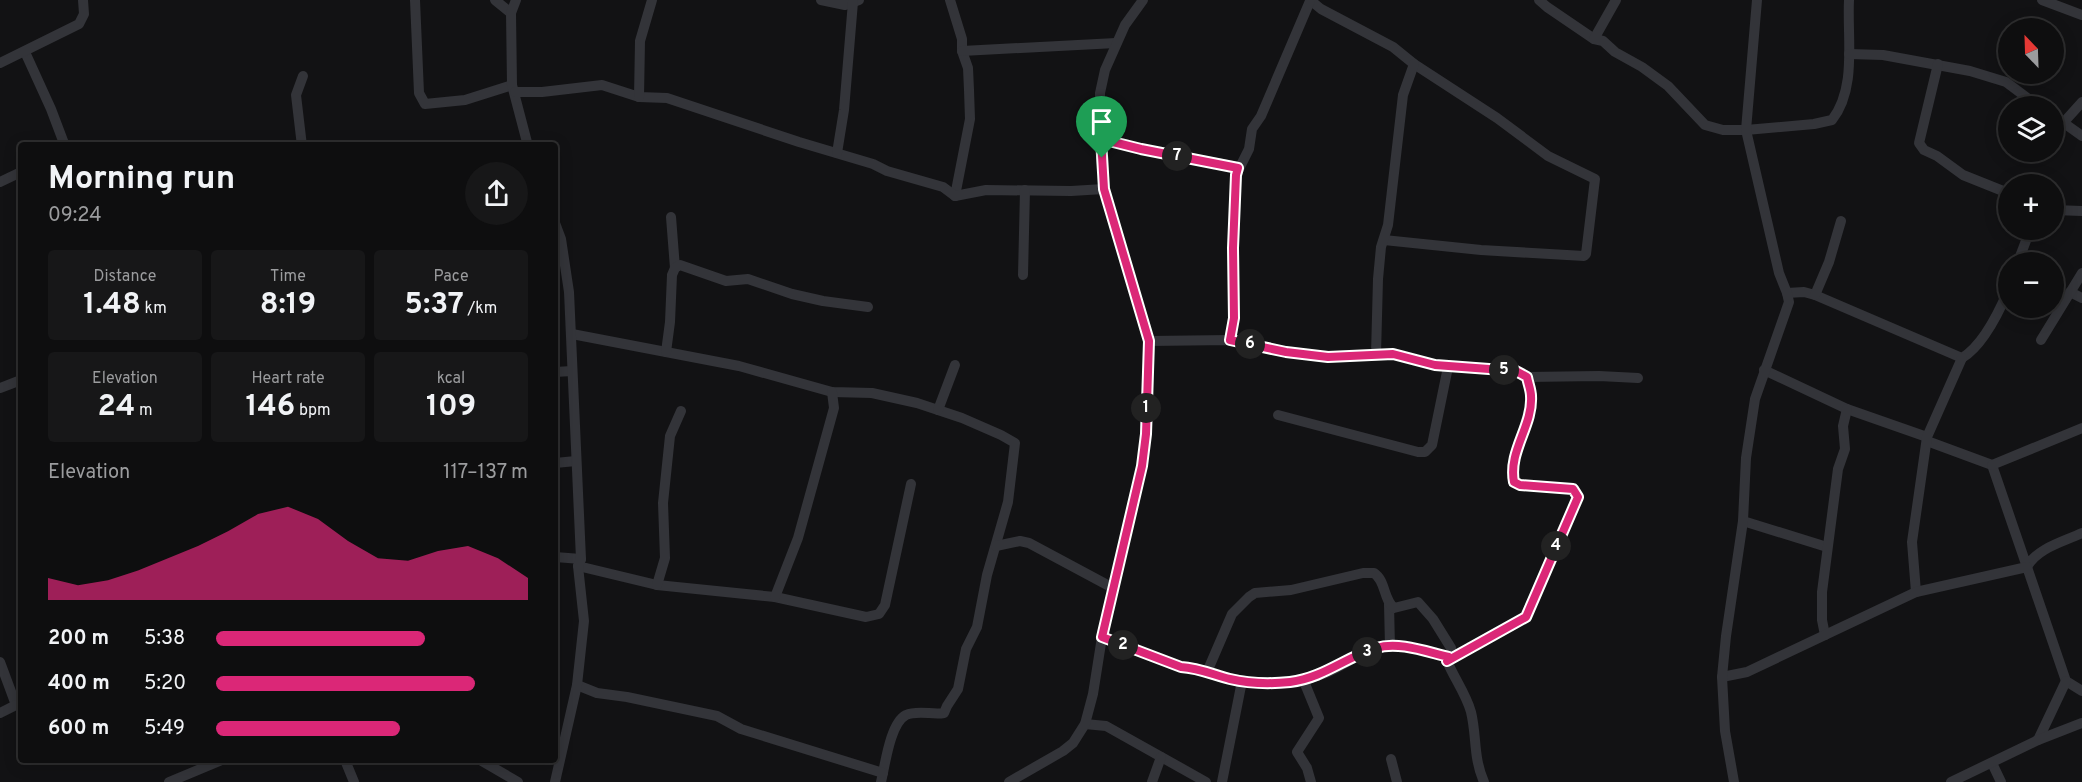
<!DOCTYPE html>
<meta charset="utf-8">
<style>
:root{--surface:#0e0e0f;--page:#171718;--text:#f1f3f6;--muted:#9b9c9e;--line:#2e2e2f;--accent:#db2777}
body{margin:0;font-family:Overpass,sans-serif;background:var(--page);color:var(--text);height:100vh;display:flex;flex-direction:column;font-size:22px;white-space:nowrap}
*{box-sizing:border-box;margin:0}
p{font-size:20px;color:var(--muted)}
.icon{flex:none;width:33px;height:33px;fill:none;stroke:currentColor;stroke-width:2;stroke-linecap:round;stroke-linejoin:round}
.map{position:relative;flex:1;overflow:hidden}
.panel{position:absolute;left:18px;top:142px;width:540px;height:621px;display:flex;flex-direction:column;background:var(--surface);border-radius:6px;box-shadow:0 3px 15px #0003,0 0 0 2px var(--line)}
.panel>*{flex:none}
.needle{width:39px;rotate:337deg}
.tools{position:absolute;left:1998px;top:18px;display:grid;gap:12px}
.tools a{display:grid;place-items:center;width:66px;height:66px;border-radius:50%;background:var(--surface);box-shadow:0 3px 15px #0003,0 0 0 2px var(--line);font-size:30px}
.pin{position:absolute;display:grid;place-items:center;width:51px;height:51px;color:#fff;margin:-62px -26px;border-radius:50% 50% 50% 0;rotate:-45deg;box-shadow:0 0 6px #0007}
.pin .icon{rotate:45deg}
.km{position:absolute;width:30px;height:30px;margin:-15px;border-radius:50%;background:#222;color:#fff;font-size:16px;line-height:30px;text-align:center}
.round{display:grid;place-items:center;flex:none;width:63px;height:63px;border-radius:32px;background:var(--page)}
.overview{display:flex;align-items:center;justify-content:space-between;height:102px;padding:0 30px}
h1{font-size:33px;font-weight:700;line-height:45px}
.figures{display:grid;grid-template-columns:repeat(3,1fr);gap:9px;height:102px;padding:6px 30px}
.figures div{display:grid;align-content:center;border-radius:6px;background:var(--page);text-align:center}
.figures b{font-size:30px;font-weight:700}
.figures small{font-size:16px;font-weight:400}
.figures p{font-size:16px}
.chart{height:168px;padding:12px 30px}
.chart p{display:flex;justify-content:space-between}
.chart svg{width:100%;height:108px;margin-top:6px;fill:var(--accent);opacity:.7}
ul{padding:0 30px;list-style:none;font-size:20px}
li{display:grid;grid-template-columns:96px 72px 1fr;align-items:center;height:45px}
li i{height:15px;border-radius:8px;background:var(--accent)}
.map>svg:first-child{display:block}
</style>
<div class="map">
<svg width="2082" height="782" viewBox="0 0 2082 782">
<rect width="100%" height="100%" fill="#121214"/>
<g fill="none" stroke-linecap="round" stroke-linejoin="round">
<!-- minor -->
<g stroke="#333439" stroke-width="10">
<path d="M415 0 419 93 425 104 465 100 512 85"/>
<path d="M495 0 511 13"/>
<path d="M516 0 511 13 512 85 528 146"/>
<path d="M821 0 845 5 859 0"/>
<path d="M950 0 962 39V51L968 68 969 90 970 119 955 196"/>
<path d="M1310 0 1321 9 1393 47 1414 64 1497 118 1548 156 1595 179 1586 254 1584 256 1481 250 1384 240"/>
<path d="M1539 0 1547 7 1594 39"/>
<path d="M1616 0 1594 39 1603 41 1615 52 1642 67 1668 86 1705 125 1723 130H1746L1814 124 1832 120C1857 88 1847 39 1849 0"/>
<path d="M2042 0 2082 15"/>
<path d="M962 51 1116 43"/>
<path d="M25 52 51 109 65 146"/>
<path d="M1849 54 1883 55 1970 71 2006 82 2038 106"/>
<path d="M0 63 79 24 84 14 83 0"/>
<path d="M1938 64 1919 143 1924 150 1937 156 1963 175 2008 193"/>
<path d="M515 92H542L602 85 639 97 667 98 799 142 873 164 887 171 943 187 955 196 986 190 1071 191 1104 189"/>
<path d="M639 97 640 41 652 0"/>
<path d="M2054 116 2082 136"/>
<path d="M2064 122 2082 102"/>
<path d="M1101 139 1141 149 1238 167"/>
<path d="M302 146 296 95 303 76"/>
<path d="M837 153 844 110 853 2"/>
<path d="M0 182 21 172"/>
<path d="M2054 210 2082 211"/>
<path d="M671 217 675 268"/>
<path d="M2018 262 2030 230"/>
<path d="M1023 275 1025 190"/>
<path d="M2070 292 2082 298"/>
<path d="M1787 293 1804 292 1815 295 1962 358C1982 346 1999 312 2008 291"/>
<path d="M1815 295 1829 262 1841 221"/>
<path d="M572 334 739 366 832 392 872 393 917 403 962 418 1001 435 1015 443 1008 502 987 575 977 627 966 649 958 689 947 706 944 713C933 715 917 710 906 715 890 723 885 766 881 782"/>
<path d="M1230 340 1234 318 1233 247 1236 175 1249 149 1252 129 1261 116 1310 1"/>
<path d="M2041 340 2082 273"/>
<path d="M1149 341 1230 340 1286 352 1328 357 1393 354 1435 365 1516 371C1548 378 1519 439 1514 458 1512 465 1512 474 1514 482L1520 485 1573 489 1578 497 1525 617 1447 661"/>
<path d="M666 352 670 322 672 275 675 268 680 265 726 281 748 279 792 294 823 301 868 307"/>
<path d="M1376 354 1378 279 1381 247 1388 225 1403 95 1414 64"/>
<path d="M1764 370 1847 409 1927 437"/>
<path d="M555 372 572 371"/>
<path d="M1527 377 1599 376 1638 378"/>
<path d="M0 388 21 380"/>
<path d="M938 410 955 365"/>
<path d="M1278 415 1418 452H1425L1432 445 1448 367"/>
<path d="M1927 441 1992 465 2027 567C2037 548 2063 542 2082 533"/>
<path d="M555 463 576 461"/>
<path d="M1992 465 2082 428"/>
<path d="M1743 521 1827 547"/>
<path d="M996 546 1020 541 1029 543 1113 588"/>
<path d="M555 557 581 559"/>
<path d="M578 566 657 585 775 597 866 617 879 614 885 605 911 484"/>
<path d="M657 585 665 558 663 503 670 436 681 411"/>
<path d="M1916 592 1912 542 1927 437 1962 358"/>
<path d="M775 597 798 538 834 408 832 392"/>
<path d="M1389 604 1390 647"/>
<path d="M1825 635 1822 620V592L1838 469 1845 449 1843 426 1847 409"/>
<path d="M1102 637 1181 667 1195 668 1207 672 1232 614 1249 597 1255 593 1291 590 1363 573H1374C1386 581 1383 599 1394 608L1418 602 1433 619 1451 648 1452 653 1447 661C1454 678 1466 694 1471 712 1477 737 1473 757 1484 782"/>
<path d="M0 662 16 705 21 703"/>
<path d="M1207 672C1247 684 1282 689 1323 674 1342 667 1358 653 1377 648 1400 642 1427 652 1449 657"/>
<path d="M1722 677 1747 672 1916 592 2027 567 2066 681 2082 691"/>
<path d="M1303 679 1319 718 1297 752 1307 768 1311 782"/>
<path d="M577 685 597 693 627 697 717 716 741 729 883 773"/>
<path d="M0 713 16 705"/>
<path d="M1085 724 1106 726 1206 782"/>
<path d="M2038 740 2066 681"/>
<path d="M1391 759 1397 782"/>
<path d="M345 760 354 782"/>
<path d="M480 760 518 782"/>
<path d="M1992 763 2001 782"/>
<path d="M169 782 222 760"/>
<path d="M555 782 577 685 584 621 578 566 581 559 569 292 561 239 555 223"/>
<path d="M1009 782 1063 751 1073 743 1085 724 1093 694 1102 637 1142 466 1146 434 1149 341 1104 189 1100 124V93L1105 70 1125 25 1143 0"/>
<path d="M1152 782 1161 757"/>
<path d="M1222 782 1242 681"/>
<path d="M1734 782 1725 731 1722 677 1726 636 1743 521 1746 458 1755 399 1789 302 1787 293 1779 273 1746 130 1757 0"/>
<path d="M1951 782 2038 740 2082 723"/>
</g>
</g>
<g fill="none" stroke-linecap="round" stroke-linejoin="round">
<defs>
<path id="route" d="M1101 139 1141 149 1238 168 1236 175 1233 248 1234 318 1230 340 1286 352 1328 357 1393 354 1435 365 1516 371 1527 377C1528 383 1531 390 1531 396 1533 426 1508 451 1514 482L1520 485 1573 489 1578 497 1526 617 1447 661 1449 657C1427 652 1399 641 1376 648 1346 657 1323 678 1290 682 1270 684 1251 684 1230 679 1214 675 1199 668 1181 667L1102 637 1142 466 1146 434 1149 341 1104 189Z"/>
</defs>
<!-- route casing -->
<use href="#route" stroke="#fff" stroke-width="12"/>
<!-- route -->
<use href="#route" stroke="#db2777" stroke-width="8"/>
</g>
</svg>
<div class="tools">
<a><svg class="needle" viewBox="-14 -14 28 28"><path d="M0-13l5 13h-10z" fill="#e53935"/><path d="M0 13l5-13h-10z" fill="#9b9c9e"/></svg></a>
<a><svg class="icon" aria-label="layers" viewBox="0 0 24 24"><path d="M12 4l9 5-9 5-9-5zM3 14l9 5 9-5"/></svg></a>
<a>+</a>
<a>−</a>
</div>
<div class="pin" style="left:1102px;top:158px;background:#1e9e55"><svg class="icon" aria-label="arrive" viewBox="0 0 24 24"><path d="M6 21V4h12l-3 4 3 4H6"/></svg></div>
<b class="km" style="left:1146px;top:408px">1</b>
<b class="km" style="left:1123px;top:645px">2</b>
<b class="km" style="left:1367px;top:652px">3</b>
<b class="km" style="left:1556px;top:546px">4</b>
<b class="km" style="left:1504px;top:370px">5</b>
<b class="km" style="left:1250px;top:344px">6</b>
<b class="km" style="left:1177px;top:156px">7</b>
<section class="panel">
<div class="overview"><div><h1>Morning run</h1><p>09:24</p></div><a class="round"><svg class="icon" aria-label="share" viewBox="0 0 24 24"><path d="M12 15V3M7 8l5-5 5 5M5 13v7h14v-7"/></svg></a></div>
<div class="figures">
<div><p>Distance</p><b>1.48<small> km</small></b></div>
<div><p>Time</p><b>8:19</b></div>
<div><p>Pace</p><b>5:37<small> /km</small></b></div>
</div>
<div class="figures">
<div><p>Elevation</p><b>24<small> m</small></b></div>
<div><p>Heart rate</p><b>146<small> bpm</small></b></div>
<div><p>kcal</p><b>109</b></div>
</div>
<div class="chart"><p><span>Elevation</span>117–137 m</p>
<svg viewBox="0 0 160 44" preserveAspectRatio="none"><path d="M0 44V35L10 38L20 36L30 32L40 27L50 22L60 16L70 9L80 6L90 11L100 20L110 27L120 28L130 24L140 22L150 27L160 35V44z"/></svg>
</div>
<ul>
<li><b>200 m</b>5:38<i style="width:67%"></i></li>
<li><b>400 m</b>5:20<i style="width:83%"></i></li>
<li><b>600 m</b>5:49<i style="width:59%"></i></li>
</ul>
</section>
</div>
